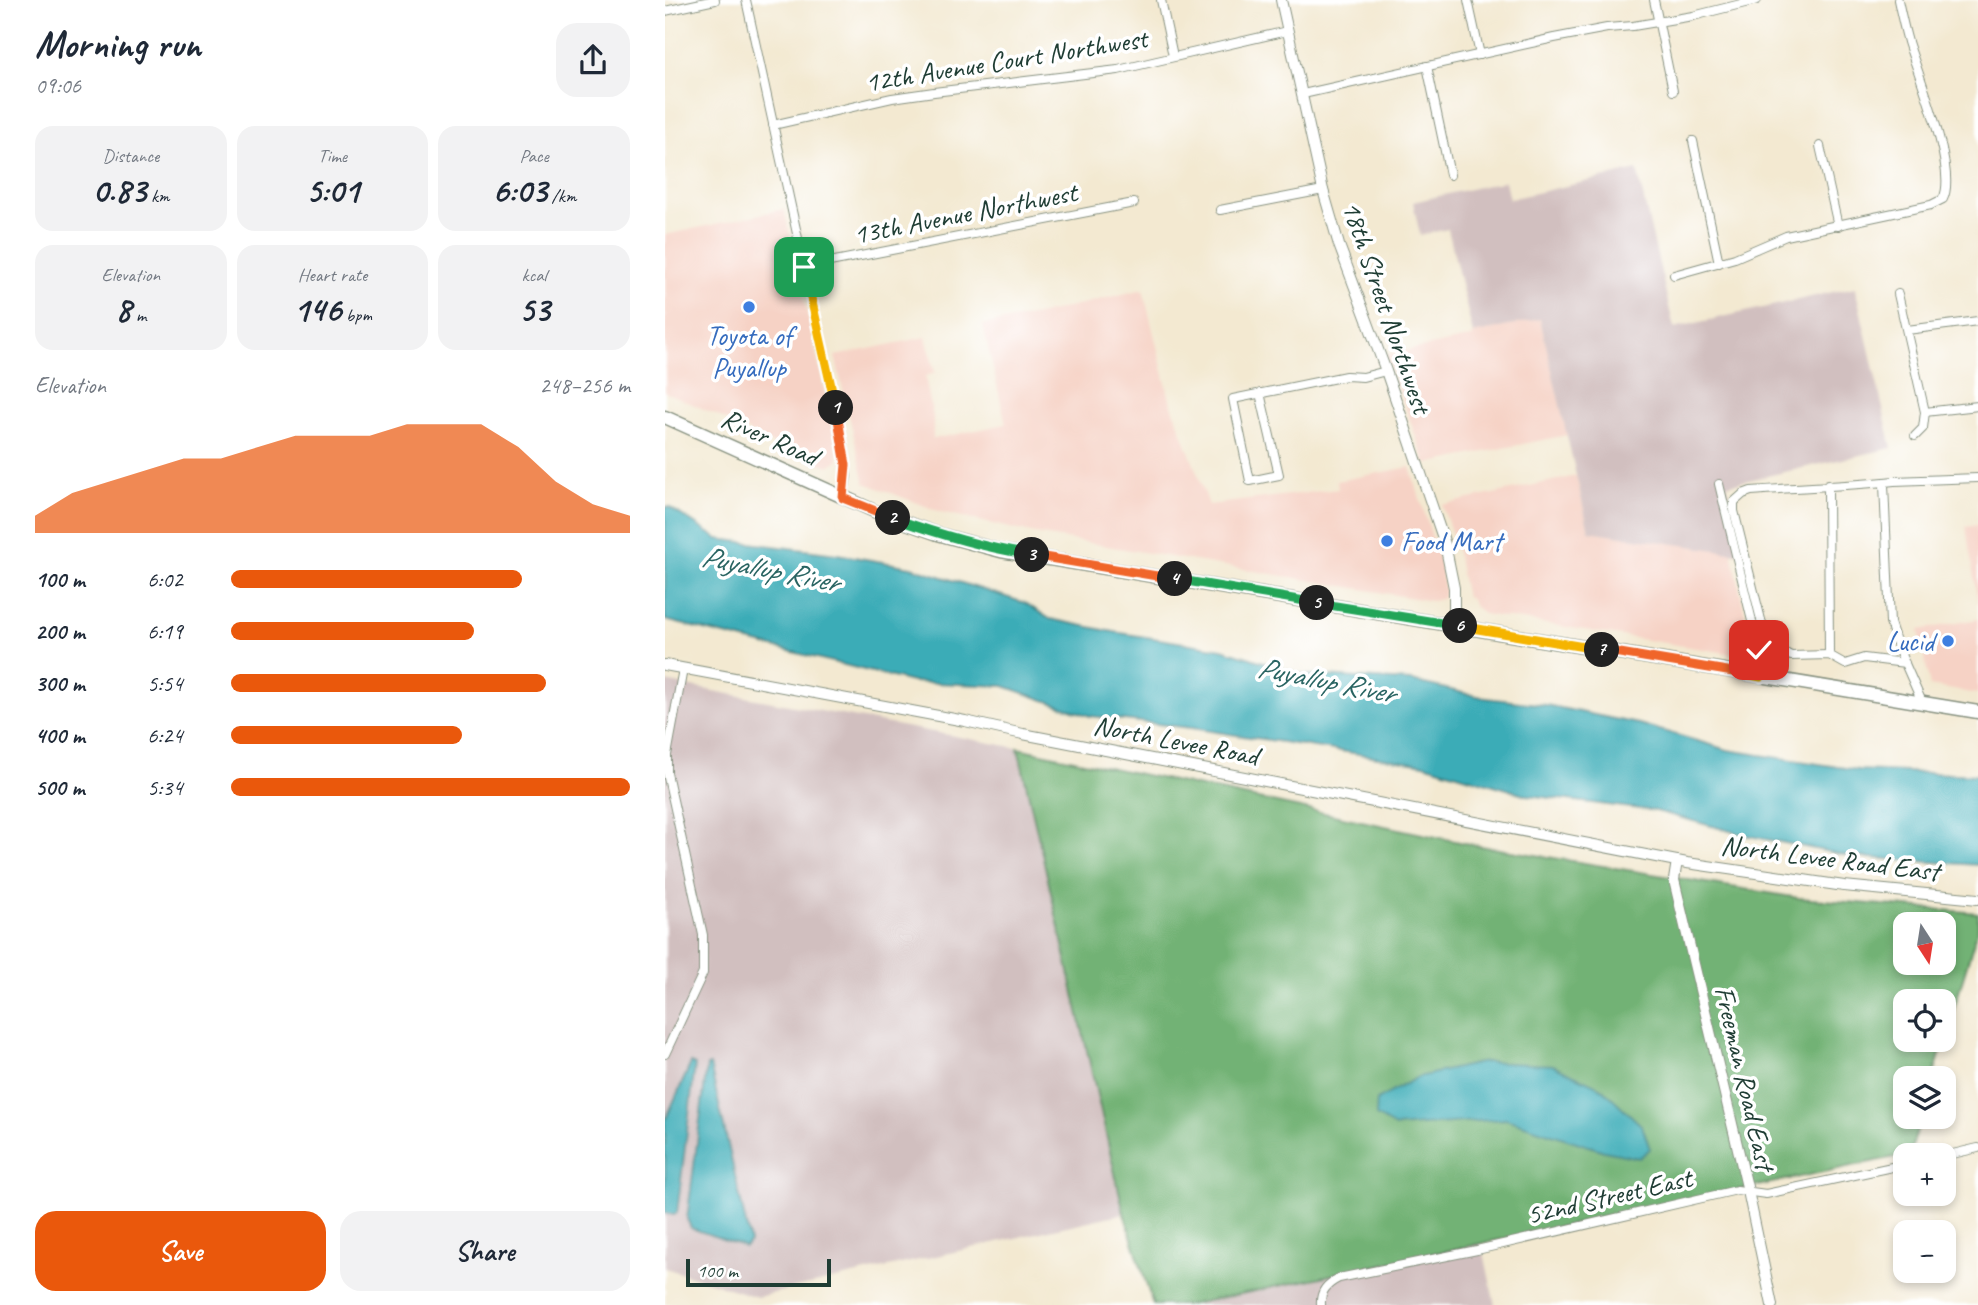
<!DOCTYPE html>
<meta charset="utf-8">
<style>
:root{--surface:#fff;--page:#f2f2f3;--text:#1f2937;--muted:#747a83;--accent:#ea580c}
body{margin:0;font-family:Caveat,sans-serif;background:var(--page);color:var(--text);height:100vh;display:flex;flex-direction:column;font-size:26px;white-space:nowrap}
*{box-sizing:border-box;margin:0}
p{font-size:23px;color:var(--muted)}
.icon{flex:none;width:38px;height:38px;fill:none;stroke:currentColor;stroke-width:2;stroke-linecap:round;stroke-linejoin:round}
.map{position:relative;flex:1;overflow:hidden}
.sheet{display:flex;flex-direction:column;background:var(--surface);width:665px}
.sheet>*{flex:none}
.needle{width:46px;rotate:168deg}
.controls{position:absolute;left:1228px;top:912px;display:grid;gap:14px}
.controls a{display:grid;place-items:center;width:63px;height:63px;border-radius:14px;background:var(--surface);box-shadow:0 4px 10px #0003;font-size:35px}
.scale{position:absolute;left:21px;bottom:18px;width:145px;box-sizing:border-box;padding-left:7px;border:4px solid #1f3d34;border-top:0;font-size:19px;line-height:24px;white-space:nowrap;color:#1f3d34;-webkit-text-stroke:5px #fff;paint-order:stroke}
.pin{position:absolute;display:grid;place-items:center;width:60px;height:60px;color:#fff;margin:-30px;border-radius:14px;box-shadow:0 4px 10px #0006}
.km{position:absolute;width:35px;height:35px;margin:-18px;border-radius:50%;background:#222;color:#fff;font-size:19px;line-height:35px;text-align:center}
.round{display:grid;place-items:center;flex:none;width:74px;height:74px;border-radius:21px;background:var(--page)}
.overview{display:flex;align-items:center;justify-content:space-between;height:119px;padding:0 35px}
h1{font-size:38px;font-weight:800;line-height:52px}
.figures{display:grid;grid-template-columns:repeat(3,1fr);gap:10px;height:119px;padding:7px 35px}
.figures div{display:grid;align-content:center;border-radius:18px;background:var(--page);text-align:center}
.figures b{font-size:35px;font-weight:800}
.figures small{font-size:19px;font-weight:400}
.figures p{font-size:19px}
.chart{height:196px;padding:14px 35px}
.chart p{display:flex;justify-content:space-between}
.chart svg{width:100%;height:126px;margin-top:7px;fill:var(--accent);opacity:.7}
.button{display:flex;gap:14px;margin-top:auto;padding:14px 35px}
.button a{flex:1;height:80px;border-radius:21px;background:var(--accent);color:#fff;font-size:28px;font-weight:800;line-height:80px;text-align:center}
.button a+a{background:var(--page);color:var(--text)}
ul{padding:0 35px;list-style:none;font-size:23px}
li{display:grid;grid-template-columns:112px 84px 1fr;align-items:center;height:52px}
li i{height:18px;border-radius:9px;background:var(--accent)}
main{display:flex;flex:1;min-height:0}
.map>svg:first-child{display:block}
</style>
<main>
<section class="sheet">
<div class="overview"><div><h1>Morning run</h1><p>09:06</p></div><a class="round"><svg class="icon" aria-label="share" viewBox="0 0 24 24"><path d="M12 15V3M7 8l5-5 5 5M5 13v7h14v-7"/></svg></a></div>
<div class="figures">
<div><p>Distance</p><b>0.83<small> km</small></b></div>
<div><p>Time</p><b>5:01</b></div>
<div><p>Pace</p><b>6:03<small> /km</small></b></div>
</div>
<div class="figures">
<div><p>Elevation</p><b>8<small> m</small></b></div>
<div><p>Heart rate</p><b>146<small> bpm</small></b></div>
<div><p>kcal</p><b>53</b></div>
</div>
<div class="chart"><p><span>Elevation</span>248–256 m</p>
<svg viewBox="0 0 160 44" preserveAspectRatio="none"><path d="M0 44V38L10 30L20 26L30 22L40 18L50 18L60 14L70 10L80 10L90 10L100 6L110 6L120 6L130 14L140 26L150 34L160 38V44z"/></svg>
</div>
<ul>
<li><b>100 m</b>6:02<i style="width:73%"></i></li>
<li><b>200 m</b>6:19<i style="width:61%"></i></li>
<li><b>300 m</b>5:54<i style="width:79%"></i></li>
<li><b>400 m</b>6:24<i style="width:58%"></i></li>
<li><b>500 m</b>5:34<i style="width:100%"></i></li>
</ul>
<div class="button"><a>Save</a><a>Share</a></div>
</section>
<div class="map">
<svg width="1313" height="1305" viewBox="0 0 1313 1305">
<rect width="100%" height="100%" fill="#fff"/>
<filter id="ink" filterUnits="userSpaceOnUse"><feTurbulence type="fractalNoise" baseFrequency=".0143" numOctaves="2"/><feDisplacementMap in="SourceGraphic" scale="14" xChannelSelector="R" yChannelSelector="G"/><feConvolveMatrix kernelMatrix="1 2 1 2 8 2 1 2 1" color-interpolation-filters="sRGB"/></filter>
<filter id="wash" filterUnits="userSpaceOnUse"><feTurbulence type="fractalNoise" baseFrequency=".00686" numOctaves="4" result="noise"/><feDisplacementMap in="SourceGraphic" scale="28" xChannelSelector="R" yChannelSelector="G"/><feGaussianBlur stdDeviation="1.57" result="paint"/><feColorMatrix in="noise" values="0 0 0 0 0 0 0 0 0 0 0 0 0 0 0 0 0 1.4 0 .05"/><feComposite in="paint" operator="in"/></filter>
<g filter="url(#wash)">
<rect width="100%" height="100%" fill="#f3e9d1"/>
<!-- built -->
<g fill="#f6d2c5">
<path d="M119 209 173 452V460L164 466 117 449 52 415 0 392V235Z"/>
<path d="M478 289 505 400 544 505 673 489 672 481 745 467 774 559 780 593 776 599 767 601 371 534 276 512 200 483 170 356 261 337 270 373 260 376 268 417V439L341 424 318 325 377 314Z"/>
<path d="M875 319 902 435 761 464 721 355 808 337V334Z"/>
<path d="M911 476 924 531 1067 552 1087 649 1085 654 1081 656 819 614 809 606 805 598H801L790 543 777 505Z"/>
<path d="M1313 525V604L1301 527Z"/>
<path d="M1313 619V694L1265 686 1254 630Z"/>
</g>
<!-- industrial -->
<g fill="#d1bfbf">
<path d="M972 170 1009 328 1190 287 1227 448 1062 485 1078 554 924 531 875 319 808 334 783 229 755 235 748 202 840 181 844 199Z"/>
<path d="M0 682 353 748 459 1213 92 1297 0 1268Z"/>
<path d="M817 1243 830 1305H523Z"/>
</g>
<!-- forest -->
<path fill="#72b274" stroke="#487854" stroke-width="2" fill-rule="evenodd" d="M353 748 809 845 1134 898 1313 913V928L1268 1078H1241V1116L1256 1117 1245 1154 523 1305H488L459 1213ZM1241 924H1279V962H1241ZM1241 1001H1279V1040H1241Z"/>
<!-- water -->
<g fill="#3bacb7" stroke="#2d7476" stroke-width="2">
<path d="M0 507H4L53 539 172 554 246 567 360 603 385 619 449 632 557 649 639 675 746 681 821 698 881 705 974 724 1063 750 1193 770 1313 775V865L1189 857 1080 835 991 811 862 795 759 764 526 728 425 716 339 686 247 682 0 620Z"/>
<path d="M819 1062 888 1065 937 1088 977 1126 985 1149 974 1158 939 1151 841 1119 730 1127 711 1116 712 1100 753 1077Z"/>
<path d="M26 1063 30 1065 12 1213 9 1215 0 1213V1121Z"/>
<path d="M45 1065 85 1242 80 1247 26 1228 22 1219 42 1066Z"/>
</g>
</g>
<g filter="url(#ink)">
<g fill="none" stroke-linecap="round" stroke-linejoin="round">
<defs>
<g id="minor">
<path d="M81 0 179 449 182 476 178 498"/>
<path d="M496 0 508 56"/>
<path d="M803 0 815 55"/>
<path d="M989 0 1008 91"/>
<path d="M0 11 50 0"/>
<path d="M762 66 785 175"/>
<path d="M638 94 889 38 942 28 968 26 1028 16 1092 0"/>
<path d="M108 125 227 98 269 92 453 70 622 31"/>
<path d="M1028 141 1054 263"/>
<path d="M1155 146 1173 226"/>
<path d="M555 210 658 190"/>
<path d="M139 267 469 203"/>
<path d="M1009 275 1070 258 1121 236 1266 205 1278 199C1293 171 1253 74 1243 42 1239 28 1236 14 1233 0"/>
<path d="M1233 294 1260 412 1258 428 1250 436"/>
<path d="M1242 330 1313 321"/>
<path d="M595 393 614 475 585 481 568 399 681 376 698 377 721 371"/>
<path d="M1260 412 1313 406"/>
<path d="M1054 484 1094 650 1095 677"/>
<path d="M1163 484 1164 655"/>
<path d="M1219 484 1225 623 1234 650 1257 702"/>
<path d="M1240 663 1199 658 1180 664 1164 655 1126 656 1111 648 1104 642 1097 624 1069 511V502L1078 494 1086 491C1134 487 1182 486 1229 481L1313 478"/>
<path d="M0 1054 38 973V935L2 773V755L18 669"/>
<path d="M1279 1156 1313 1148"/>
<path d="M656 1305C655 1291 662 1284 674 1278L812 1250 1072 1190 1101 1194 1241 1164"/>
</g>
<g id="tertiary">
<path d="M616 0 658 190 674 245 721 371 780 544 789 588V626"/>
<path d="M0 665 300 721 358 734 1022 863 1179 886 1313 899"/>
<path d="M1012 861 1009 880 1083 1191 1107 1305"/>
</g>
<path id="primary" d="M0 417 216 514 273 534 336 551 1313 712"/>
</defs>
<!-- minor casing -->
<use href="#minor" stroke="#899382" stroke-width="10"/>
<!-- tertiary casing -->
<use href="#tertiary" stroke="#899382" stroke-width="12"/>
<!-- primary casing -->
<use href="#primary" stroke="#899382" stroke-width="15"/>
<!-- minor -->
<use href="#minor" stroke="#fff" stroke-width="8"/>
<!-- tertiary -->
<use href="#tertiary" stroke="#fff" stroke-width="10"/>
<!-- primary -->
<use href="#primary" stroke="#fff" stroke-width="12"/>
</g>
</g>
<g fill="none" stroke-linecap="round" stroke-linejoin="round" filter="url(#ink)">
<defs>
<path id="split-1" d="M139 267 171 408"/>
<path id="split-2" d="M171 408 181 465 178 498 228 518"/>
<path id="split-3" d="M228 518C273 534 319 548 367 555"/>
<path id="split-4" d="M367 555 510 579"/>
<path id="split-5" d="M510 579 652 603"/>
<path id="split-6" d="M652 603 795 626"/>
<path id="split-7" d="M795 626 937 650"/>
<path id="split-8" d="M937 650 1080 674"/>
<path id="split-9" d="M1080 674 1096 677 1094 650"/>
</defs>
<!-- split-1 casing -->
<use href="#split-1" stroke="#fff" stroke-width="14"/>
<!-- split-2 casing -->
<use href="#split-2" stroke="#fff" stroke-width="14"/>
<!-- split-3 casing -->
<use href="#split-3" stroke="#fff" stroke-width="14"/>
<!-- split-4 casing -->
<use href="#split-4" stroke="#fff" stroke-width="14"/>
<!-- split-5 casing -->
<use href="#split-5" stroke="#fff" stroke-width="14"/>
<!-- split-6 casing -->
<use href="#split-6" stroke="#fff" stroke-width="14"/>
<!-- split-7 casing -->
<use href="#split-7" stroke="#fff" stroke-width="14"/>
<!-- split-8 casing -->
<use href="#split-8" stroke="#fff" stroke-width="14"/>
<!-- split-9 casing -->
<use href="#split-9" stroke="#fff" stroke-width="14"/>
<!-- split-1 -->
<use href="#split-1" stroke="#f5b400" stroke-width="9"/>
<!-- split-2 -->
<use href="#split-2" stroke="#f0652b" stroke-width="9"/>
<!-- split-3 -->
<use href="#split-3" stroke="#22a559" stroke-width="9"/>
<!-- split-4 -->
<use href="#split-4" stroke="#f0652b" stroke-width="9"/>
<!-- split-5 -->
<use href="#split-5" stroke="#22a559" stroke-width="9"/>
<!-- split-6 -->
<use href="#split-6" stroke="#22a559" stroke-width="9"/>
<!-- split-7 -->
<use href="#split-7" stroke="#f5b400" stroke-width="9"/>
<!-- split-8 -->
<use href="#split-8" stroke="#f0652b" stroke-width="9"/>
<!-- split-9 -->
<use href="#split-9" stroke="#f5b400" stroke-width="9"/>
</g>
<!-- markers -->
<g fill="#3f7fe0" stroke="#fff" stroke-width="2.5">
<circle cx="84" cy="307" r="7"/>
<circle cx="722" cy="541" r="7"/>
<circle cx="1283" cy="641" r="7"/>
</g>
<g text-anchor="middle" dominant-baseline="central" stroke-width="7" stroke-linejoin="round" paint-order="stroke">
<!-- street labels -->
<g font-size="28" fill="#1f3d34" stroke="#fff">
<text transform="translate(341 60) rotate(-9)">12th Avenue Court Northwest</text>
<text transform="translate(300 213) rotate(-11)">13th Avenue Northwest</text>
<text transform="translate(722 307) rotate(71)">18th Street Northwest</text>
<text transform="translate(105 437) rotate(24)">River Road</text>
<text transform="translate(511 740) rotate(11)">North Levee Road</text>
<text transform="translate(1165 858) rotate(7)">North Levee Road East</text>
<text transform="translate(1080 1078) rotate(77)">Freeman Road East</text>
<text transform="translate(944 1196) rotate(-13)">52nd Street East</text>
</g>
<!-- shop labels -->
<g font-size="28" fill="#366cbe" stroke="#fff">
<text x="84" y="335">Toyota of<tspan x="84" dy="32">Puyallup</tspan></text>
<text x="736" y="541" text-anchor="start">Food Mart</text>
<text x="1269" y="641" text-anchor="end">Lucid</text>
</g>
<!-- water labels -->
<g font-size="30" font-style="italic" fill="#296462" stroke="#fff">
<text transform="translate(105 569) rotate(11)">Puyallup River</text>
<text transform="translate(661 680) rotate(11)">Puyallup River</text>
</g>
</g>
</svg>
<div class="controls">
<a><svg class="needle" viewBox="-14 -14 28 28"><path d="M0-13l5 13h-10z" fill="#e53935"/><path d="M0 13l5-13h-10z" fill="#747a83"/></svg></a>
<a><svg class="icon" aria-label="locate" viewBox="0 0 24 24"><circle cx="12" cy="12" r="6"/><path d="M12 2v4M12 18v4M2 12h4M18 12h4"/></svg></a>
<a><svg class="icon" aria-label="layers" viewBox="0 0 24 24"><path d="M12 4l9 5-9 5-9-5zM3 14l9 5 9-5"/></svg></a>
<a>+</a>
<a>−</a>
</div>
<div class="scale">100 m</div>
<div class="pin" style="left:139px;top:267px;background:#1e9e55"><svg class="icon" aria-label="arrive" viewBox="0 0 24 24"><path d="M6 21V4h12l-3 4 3 4H6"/></svg></div>
<div class="pin" style="left:1094px;top:650px;background:#d93025"><svg class="icon" aria-label="check" viewBox="0 0 24 24"><path d="M5 12l5 5 9-10"/></svg></div>
<b class="km" style="left:171px;top:408px">1</b>
<b class="km" style="left:228px;top:518px">2</b>
<b class="km" style="left:367px;top:555px">3</b>
<b class="km" style="left:510px;top:579px">4</b>
<b class="km" style="left:652px;top:603px">5</b>
<b class="km" style="left:795px;top:626px">6</b>
<b class="km" style="left:937px;top:650px">7</b>
</div>
</main>
